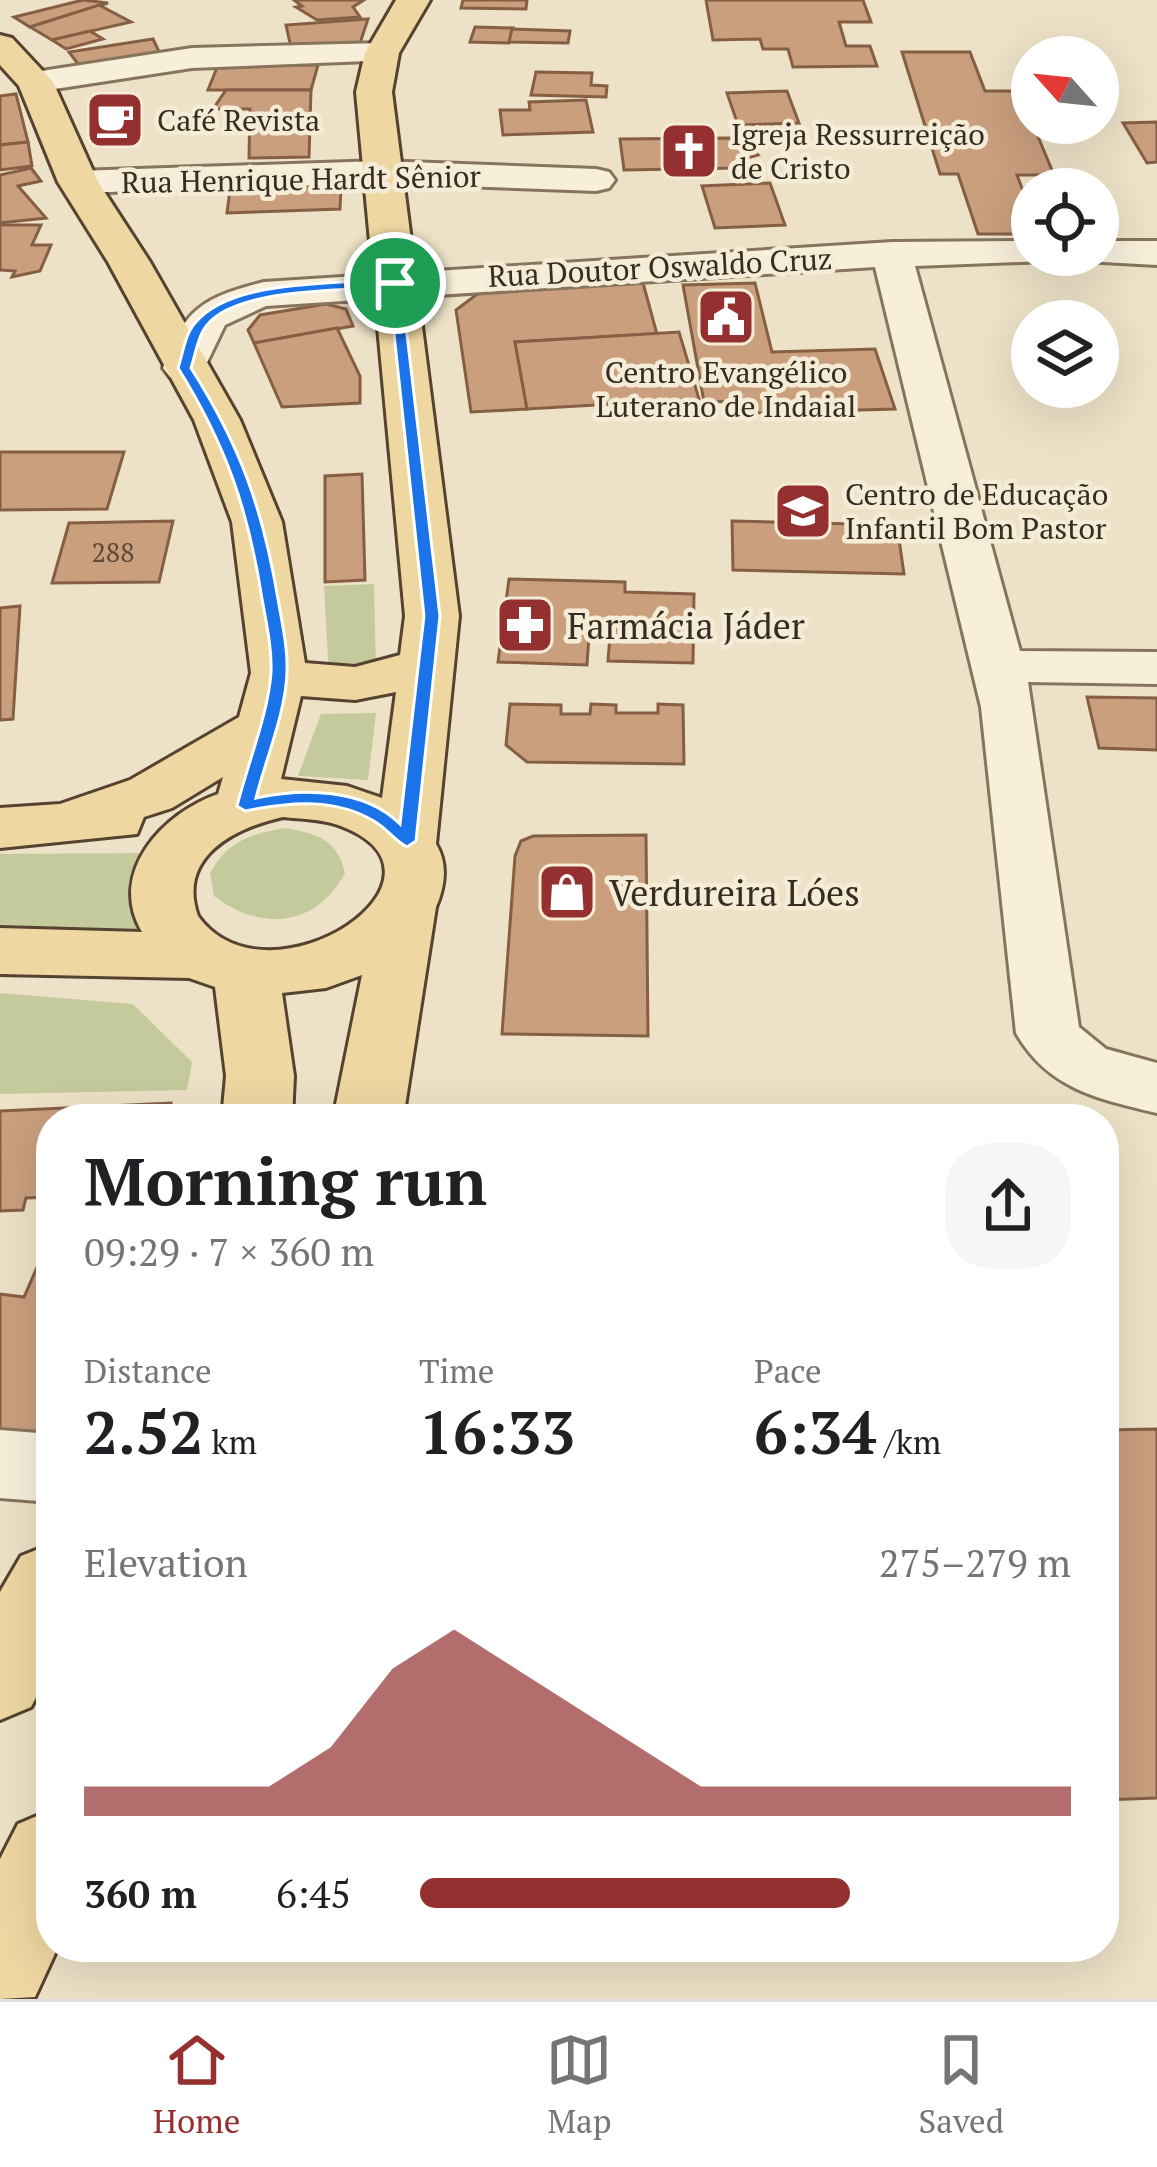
<!DOCTYPE html>
<meta charset="utf-8">
<style>
:root{--surface:#fff;--page:#f6f6f6;--text:#202124;--muted:#757577;--line:#e0e0e0;--accent:#94302f}
body{margin:0;font-family:"PT Serif",serif;background:var(--page);color:var(--text);height:100vh;display:flex;flex-direction:column;font-size:45px;white-space:nowrap}
*{box-sizing:border-box;margin:0}
p{font-size:39px;color:var(--muted)}
.icon{flex:none;width:66px;height:66px;fill:none;stroke:currentColor;stroke-width:2;stroke-linecap:round;stroke-linejoin:round}
.map{position:relative;flex:1;overflow:hidden}
.side{position:absolute;left:36px;top:1104px;width:1083px;height:858px;display:flex;flex-direction:column;background:var(--surface);border-radius:48px;box-shadow:0 12px 48px #0002}
.side>*{flex:none}
.needle{width:78px;rotate:297deg}
.buttons{position:absolute;left:1011px;top:36px;display:grid;gap:24px}
.buttons a{display:grid;place-items:center;width:108px;height:108px;border-radius:50%;background:var(--surface);box-shadow:0 12px 48px #0002;font-size:60px}
.pin{position:absolute;display:grid;place-items:center;width:102px;height:102px;color:#fff;margin:-51px;border:6px solid #fff;border-radius:50%;box-shadow:0 3px 12px #0007}
.round{display:grid;place-items:center;flex:none;width:126px;height:126px;border-radius:48px;background:var(--page)}
.summary{display:flex;align-items:center;justify-content:space-between;height:204px;padding:0 48px}
h1{font-size:66px;font-weight:700;line-height:90px}
.metrics{display:grid;grid-template-columns:repeat(3,1fr);gap:18px;height:204px;padding:12px 48px}
.metrics div{display:grid;align-content:center}
.metrics b{font-size:60px;font-weight:700}
.metrics small{font-size:33px;font-weight:400}
.metrics p{font-size:33px}
.chart{height:336px;padding:24px 48px}
.chart p{display:flex;justify-content:space-between}
.chart svg{width:100%;height:216px;margin-top:12px;fill:var(--accent);opacity:.7}
ul{padding:0 48px;list-style:none;font-size:39px}
li{display:grid;grid-template-columns:192px 144px 1fr;align-items:center;height:90px}
li i{height:30px;border-radius:15px;background:var(--accent)}
.tabs{display:flex;justify-content:space-around;align-items:center;height:168px;border-top:3px solid var(--line);background:var(--surface);font-size:33px;color:var(--muted)}
.tabs a{display:grid;justify-items:center;gap:6px}
.tabs .selected{color:var(--accent)}
.map>svg:first-child{display:block}
</style>
<div class="map">
<svg width="1157" height="1999" viewBox="0 0 1157 1999">
<rect width="100%" height="100%" fill="#ede2c7"/>
<!-- green -->
<g fill="#c4ca9b">
<path d="M374 584 376 671 329 675 324 586Z"/>
<path d="M376 713 368 780 298 776 321 714Z"/>
<path d="M285 828C318 834 337 839 345 873 316 927 261 932 214 896L210 873C228 841 250 834 285 828Z"/>
<path d="M152 853 144 930 0 925V854Z"/>
<path d="M0 993 133 1004 192 1062 187 1090 0 1094Z"/>
</g>
<!-- building -->
<g fill="#c99f7e" stroke="#855f44" stroke-width="3">
<path d="M83 0 108 3 30 27 14 17Z"/>
<path d="M294 0H364L353 7 360 17 317 20 296 7 302 6Z"/>
<path d="M463 0H527L526 9 461 8Z"/>
<path d="M706 0H863L871 22H839L846 46H870L877 66 793 67 788 49H763L760 39 713 40Z"/>
<path d="M99 5 131 22 52 40 30 27Z"/>
<path d="M368 19 358 49 292 52 286 25Z"/>
<path d="M475 27 513 28 509 43 470 42Z"/>
<path d="M512 29 570 31 568 43 509 42Z"/>
<path d="M90 31 103 39 66 49 52 40Z"/>
<path d="M153 39 163 60 81 68 69 52Z"/>
<path d="M902 52H970L985 91H1019L1054 175H1017L1032 215V234H978L958 174H940Z"/>
<path d="M218 65H318L311 90H208Z"/>
<path d="M536 72 592 73 591 85 607 86 606 97 531 95Z"/>
<path d="M226 90H311L309 157 249 158 250 109H213Z"/>
<path d="M787 91 799 123 738 125 727 93Z"/>
<path d="M16 94 28 142 0 145V96Z"/>
<path d="M586 100 593 132 503 135 500 110H530L529 102Z"/>
<path d="M1157 122V162L1147 163 1123 123Z"/>
<path d="M730 138 742 140 758 155 736 161 737 168 624 170 620 139Z"/>
<path d="M28 142 32 166 0 170V145Z"/>
<path d="M31 168 41 181 18 186 46 218 0 223V175Z"/>
<path d="M770 183 785 225 715 228 702 186Z"/>
<path d="M341 187 340 209 227 213 230 190Z"/>
<path d="M0 225H41L32 245H51L40 271 12 277 15 271 0 270Z"/>
<path d="M643 283 657 334 515 342 527 409 471 412 456 310 480 292Z"/>
<path d="M755 283 772 352 875 349 895 409 756 413 753 401 704 402 683 285Z"/>
<path d="M326 304 346 309 353 326 254 343 248 330 260 315Z"/>
<path d="M337 328 360 376V403L282 407 254 343Z"/>
<path d="M679 332 699 399 527 409 515 342Z"/>
<path d="M0 452H124L107 509 0 510Z"/>
<path d="M362 474 365 580 325 582V476Z"/>
<path d="M173 521 159 582 52 583 69 523Z"/>
<path d="M732 521 897 525 904 574 733 570Z"/>
<path d="M509 579 625 582V592L694 594 693 663 608 661 611 622 590 621 587 665 498 662Z"/>
<path d="M20 606 13 719 0 720V608Z"/>
<path d="M1087 697 1157 698V750L1099 748Z"/>
<path d="M510 704 561 705V714H590L591 704 616 705V713H658V704L683 705 684 764 527 762 506 745Z"/>
<path d="M646 835 648 1036 502 1034 515 856 521 841 533 836Z"/>
<path d="M171 1103 169 1119H51V1197L26 1198 23 1210 0 1211V1111Z"/>
<path d="M45 1249 51 1250 47 1438 0 1431V1294L24 1297Z"/>
<path d="M1157 1429V1798L1104 1800V1430Z"/>
</g>
<g fill="none" stroke-linecap="round" stroke-linejoin="round">
<defs>
<g id="minor">
<path d="M382 43 399 53 394 60 192 68 35 92 23 89 18 82 23 75 35 72 192 48Z"/>
<path d="M380 161 596 169 609 172 615 180 609 188 596 191 380 183 78 193 65 190 59 182 65 174 78 171Z"/>
<path d="M1032 241V255H1050L1046 261 915 266 1020 651 1157 652V684L1028 682 1079 1027 1106 1049 1157 1063V1113C1098 1099 1048 1089 1016 1033L981 707 875 267 266 306 225 325 200 377 185 381 170 377 163 368C184 308 205 297 264 282L892 242Z"/>
<path d="M1098 241H1157V265L1084 261 1080 255H1098Z"/>
<path d="M0 1430 51 1434V1502L0 1498Z"/>
</g>
<g id="major">
<path d="M396 0H430L399 53 392 92 459 616 436 844C448 864 445 886 436 907L403 1119H333L362 975 326 988 282 993 294 1076 292 1119H222L226 1076 215 987 189 978 0 974V928L142 932C107 873 163 813 218 794L223 777 172 808 144 817 137 834 0 848V808L60 804 130 780 239 717 251 673 232 522 194 420 108 262 58 182 19 86 0 65V35L12 38 53 82 98 182 150 262 240 420 282 522 305 663 355 667 400 655 405 616 356 92 365 53ZM396 692 382 798 347 786 281 779 301 696 355 700ZM283 817C300 819 321 819 338 825 477 875 269 1014 198 916 177 857 234 828 283 817Z"/>
<path d="M51 1544V1669L31 1707 0 1720V1592L21 1556Z"/>
<path d="M51 1810V1947H58L35 1997 0 1999V1859L18 1824Z"/>
</g>
</defs>
<!-- minor casing -->
<use href="#minor" stroke="#87745d" stroke-width="6"/>
<!-- major casing -->
<use href="#major" stroke="#554231" stroke-width="6"/>
<!-- minor -->
<use href="#minor" fill="#f7efda" fill-rule="evenodd"/>
<!-- major -->
<use href="#major" fill="#eed7a1" fill-rule="evenodd"/>
</g>
<!-- route -->
<path fill="#1a73e8" stroke="#fff" stroke-width="3" fill-rule="evenodd" d="M395 279 401 283 440 616 416 841 407 847C395 841 388 830 377 823 337 797 290 802 245 811L237 806C247 766 269 711 271 672 272 648 266 622 262 599 248 509 226 445 178 368 183 353 185 334 195 323 232 278 339 284 395 279ZM389 287 424 616 400 824C364 788 302 788 256 798 266 758 286 712 287 672 288 648 282 622 278 599 263 509 240 445 191 368 195 356 197 342 203 331 226 287 343 291 389 287Z"/>
<!-- icons -->
<defs>
<symbol id="cafe-square" viewBox="-11 -11 22 22"><rect x="-9" y="-9" width="18" height="18" rx="4" fill="#94302f" stroke="#f4ecd6"/><path d="M-5.5-4.5H6V0H3Q3 3.5 0 3.5H-2.5Q-5.5 3.5-5.5 0ZM3-3.2v2h1.7v-2ZM-6 4.5H4V6H-6Z" fill="#fff"/></symbol>
<symbol id="church-square" viewBox="-11 -11 22 22"><rect x="-9" y="-9" width="18" height="18" rx="4" fill="#94302f" stroke="#f4ecd6"/><path d="M-1.2-6h2.4v3.5h3.3v2.4h-3.3V6h-2.4V-.1h-3.3v-2.4h3.3Z" fill="#fff"/></symbol>
<symbol id="civic-square" viewBox="-11 -11 22 22"><rect x="-9" y="-9" width="18" height="18" rx="4" fill="#94302f" stroke="#f4ecd6"/><path d="M-.6-6.5H3V-4.5H.6V-3L4-1V1h2V6H-6V1h2V-1L-.6-3ZM-1.2 2.5V6h2.4V2.5Z" fill="#fff"/></symbol>
<symbol id="school-square" viewBox="-11 -11 22 22"><rect x="-9" y="-9" width="18" height="18" rx="4" fill="#94302f" stroke="#f4ecd6"/><path d="M0-5L7-2L0 1L-7-2ZM-4 1L0 2.5L4 1V4Q0 6-4 4Z" fill="#fff"/></symbol>
<symbol id="pharmacy-square" viewBox="-11 -11 22 22"><rect x="-9" y="-9" width="18" height="18" rx="4" fill="#94302f" stroke="#f4ecd6"/><path d="M-2-6h4v4h4v4h-4v4h-4v-4h-4v-4h4Z" fill="#fff"/></symbol>
<symbol id="shop-square" viewBox="-11 -11 22 22"><rect x="-9" y="-9" width="18" height="18" rx="4" fill="#94302f" stroke="#f4ecd6"/><path d="M-5-2.5h2.3a2.7 3.5 0 0 1 5.4 0H5L5.5 6h-11ZM-1.5-2.5h3a1.5 2.3 0 0 0-3 0Z" fill="#fff"/></symbol>
</defs>
<g fill-rule="evenodd">
<use href="#cafe-square" x="82" y="87" width="66" height="66"/>
<use href="#church-square" x="656" y="118" width="66" height="66"/>
<use href="#civic-square" x="693" y="284" width="66" height="66"/>
<use href="#school-square" x="770" y="478" width="66" height="66"/>
<use href="#pharmacy-square" x="492" y="592" width="66" height="66"/>
<use href="#shop-square" x="534" y="859" width="66" height="66"/>
</g>
<g text-anchor="middle" dominant-baseline="central" stroke-width="9" stroke-linejoin="round" paint-order="stroke">
<!-- far-number labels -->
<g font-size="27" fill="#5c4938">
<text x="113" y="552">288</text>
</g>
<!-- far-poi labels -->
<g font-size="30" fill="#382c20" stroke="#f4ecd6" text-anchor="start">
<text x="157" y="120">Café Revista</text>
<text x="731" y="134">Igreja Ressurreição<tspan x="731" dy="34">de Cristo</tspan></text>
<text x="726" y="372" text-anchor="middle">Centro Evangélico<tspan x="726" dy="34">Luterano de Indaial</tspan></text>
<text x="845" y="494">Centro de Educação<tspan x="845" dy="34">Infantil Bom Pastor</tspan></text>
</g>
<!-- far-street labels -->
<g font-size="30" fill="#382c20" stroke="#f4ecd6">
<text transform="translate(301 179) rotate(-1)">Rua Henrique Hardt Sênior</text>
<text transform="translate(660 267) rotate(-3)">Rua Doutor Oswaldo Cruz</text>
</g>
<!-- poi labels -->
<g font-size="36" fill="#382c20" stroke="#f4ecd6" text-anchor="start">
<text x="567" y="625">Farmácia Jáder</text>
<text x="609" y="892">Verdureira Lóes</text>
</g>
</g>
</svg>
<div class="buttons">
<a><svg class="needle" viewBox="-14 -14 28 28"><path d="M0-13l5 13h-10z" fill="#e53935"/><path d="M0 13l5-13h-10z" fill="#757577"/></svg></a>
<a><svg class="icon" aria-label="locate" viewBox="0 0 24 24"><circle cx="12" cy="12" r="6"/><path d="M12 2v4M12 18v4M2 12h4M18 12h4"/></svg></a>
<a><svg class="icon" aria-label="layers" viewBox="0 0 24 24"><path d="M12 4l9 5-9 5-9-5zM3 14l9 5 9-5"/></svg></a>
</div>
<div class="pin" style="left:395px;top:283px;background:#1e9e55"><svg class="icon" aria-label="arrive" viewBox="0 0 24 24"><path d="M6 21V4h12l-3 4 3 4H6"/></svg></div>
<section class="side">
<div class="summary"><div><h1>Morning run</h1><p>09:29 · 7 × 360 m</p></div><a class="round"><svg class="icon" aria-label="share" viewBox="0 0 24 24"><path d="M12 15V3M7 8l5-5 5 5M5 13v7h14v-7"/></svg></a></div>
<div class="metrics">
<div><p>Distance</p><b>2.52<small> km</small></b></div>
<div><p>Time</p><b>16:33</b></div>
<div><p>Pace</p><b>6:34<small> /km</small></b></div>
</div>
<div class="chart"><p><span>Elevation</span>275–279 m</p>
<svg viewBox="0 0 160 44" preserveAspectRatio="none"><path d="M0 44V38L10 38L20 38L30 38L40 30L50 14L60 6L70 14L80 22L90 30L100 38L110 38L120 38L130 38L140 38L150 38L160 38V44z"/></svg>
</div>
<ul>
<li><b>360 m</b>6:45<i style="width:66%"></i></li>
</ul>
</section>
</div>
<nav class="tabs">
<a class="selected"><svg class="icon" aria-label="home" viewBox="0 0 24 24"><path d="M3 11l9-7 9 7M6 9v11h12V9"/></svg>Home</a>
<a><svg class="icon" aria-label="map" viewBox="0 0 24 24"><path d="M3 6l6-2 6 2 6-2v14l-6 2-6-2-6 2zM9 4v14M15 6v14"/></svg>Map</a>
<a><svg class="icon" aria-label="saved" viewBox="0 0 24 24"><path d="M7 4h10v16l-5-4-5 4z"/></svg>Saved</a>
</nav>
